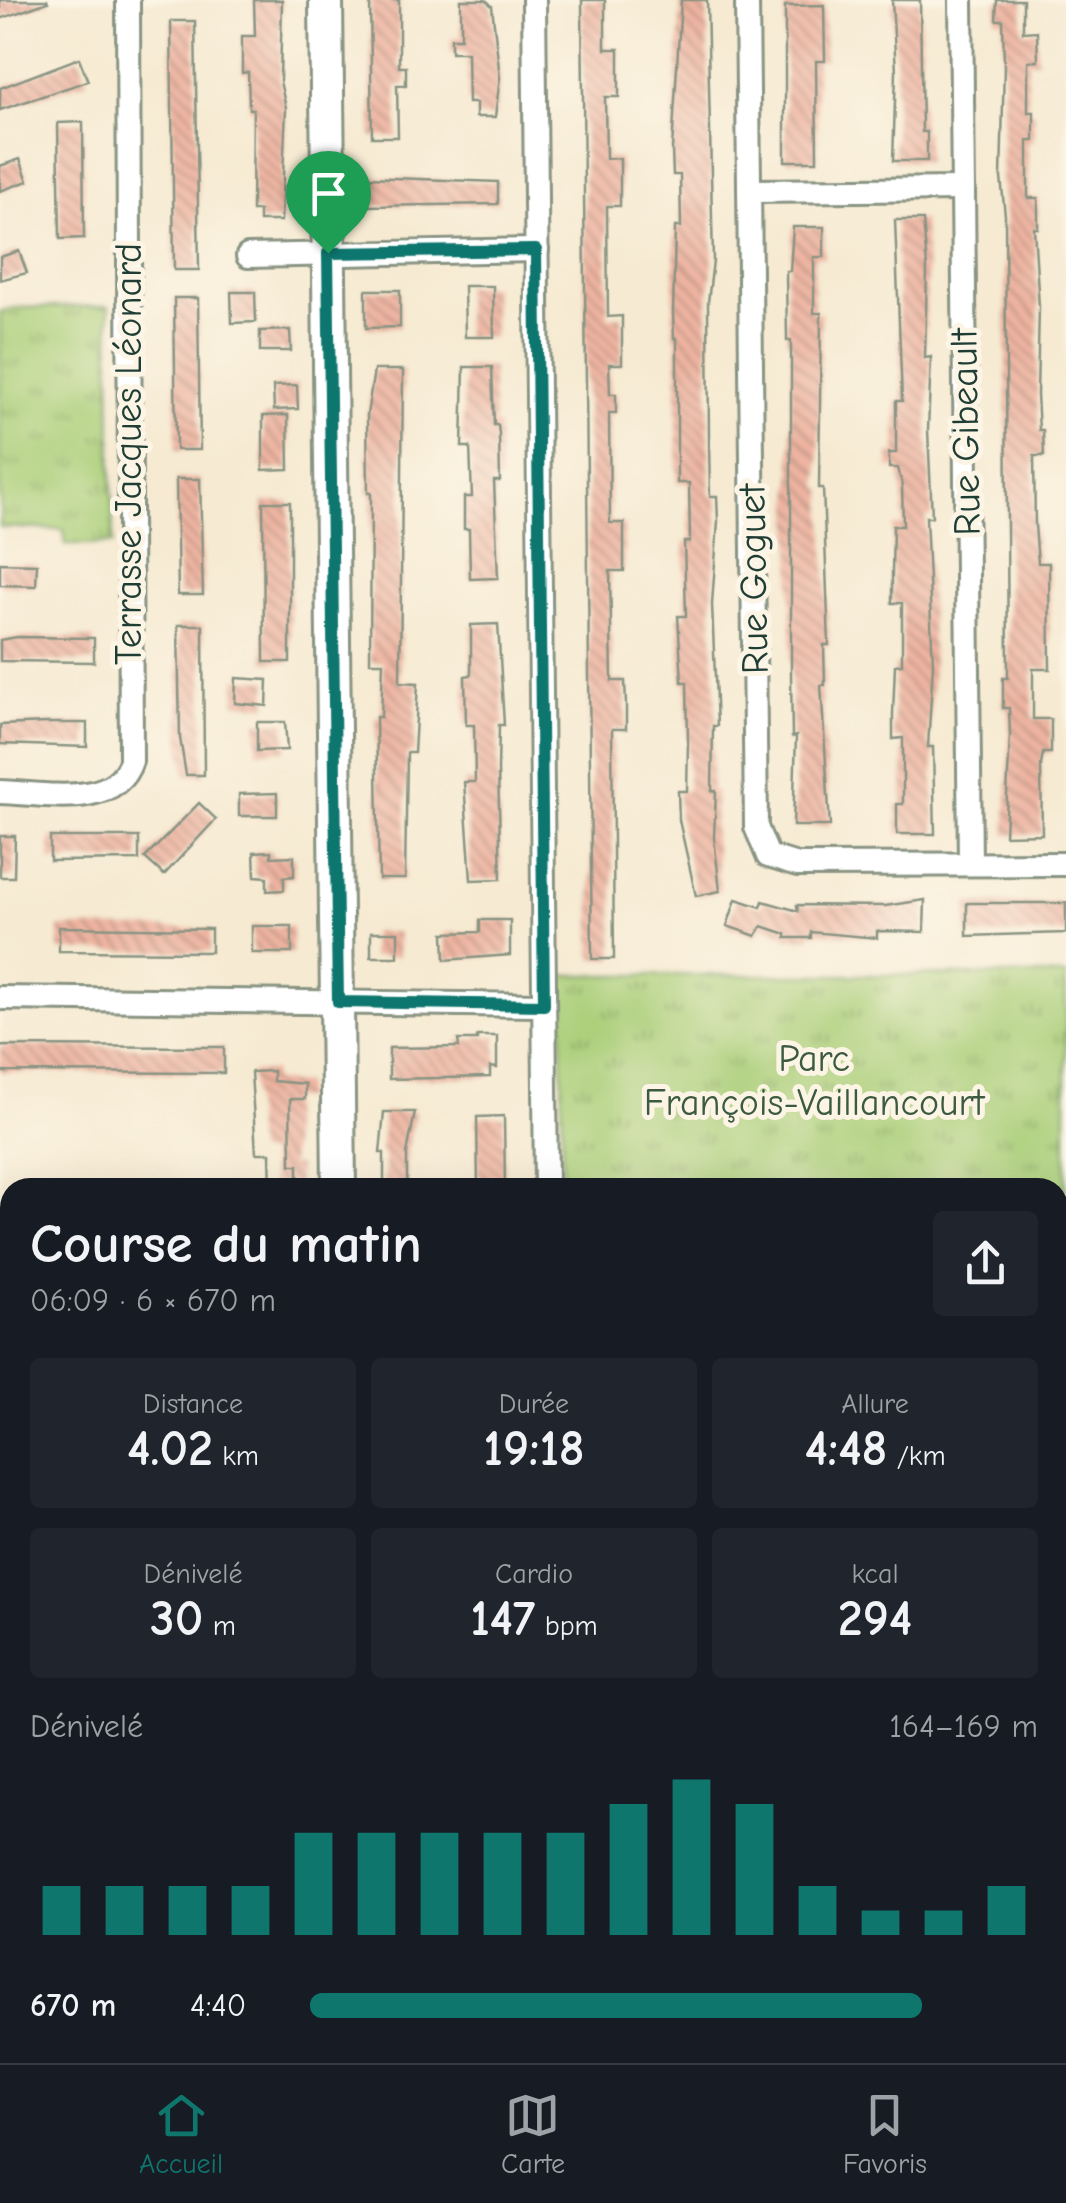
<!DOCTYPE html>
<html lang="fr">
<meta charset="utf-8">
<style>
:root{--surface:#171b24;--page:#20242c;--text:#f1f3f6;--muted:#9ea1a6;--line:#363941;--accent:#0f766e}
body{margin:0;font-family:"Comic Neue",sans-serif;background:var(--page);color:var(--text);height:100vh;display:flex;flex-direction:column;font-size:38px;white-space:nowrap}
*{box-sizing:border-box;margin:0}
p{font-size:32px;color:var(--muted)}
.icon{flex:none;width:55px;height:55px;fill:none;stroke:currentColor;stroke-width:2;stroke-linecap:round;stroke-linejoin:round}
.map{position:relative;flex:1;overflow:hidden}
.panel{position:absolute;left:0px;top:1178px;width:1068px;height:888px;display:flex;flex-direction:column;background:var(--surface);border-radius:30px 30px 0 0;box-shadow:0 10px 40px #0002}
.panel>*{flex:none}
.pin{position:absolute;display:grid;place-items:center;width:85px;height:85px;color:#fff;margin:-102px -42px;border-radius:50% 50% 50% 0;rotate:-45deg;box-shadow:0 0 10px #0007}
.pin .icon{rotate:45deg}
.round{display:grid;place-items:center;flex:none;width:105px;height:105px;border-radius:10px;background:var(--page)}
.headline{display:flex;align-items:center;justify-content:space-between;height:170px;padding:0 30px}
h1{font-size:55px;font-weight:600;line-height:75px}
.figures{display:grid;grid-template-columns:repeat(3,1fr);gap:15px;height:170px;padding:10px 30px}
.figures div{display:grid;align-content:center;border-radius:10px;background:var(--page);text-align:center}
.figures b{font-size:50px;font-weight:600}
.figures small{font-size:28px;font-weight:400}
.figures p{font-size:28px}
.chart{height:280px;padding:20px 30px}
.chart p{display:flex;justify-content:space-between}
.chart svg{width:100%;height:180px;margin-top:10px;stroke:var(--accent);stroke-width:6}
ul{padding:0 30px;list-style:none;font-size:32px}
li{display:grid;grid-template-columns:160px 120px 1fr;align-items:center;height:75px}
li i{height:25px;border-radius:12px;background:var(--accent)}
.menu{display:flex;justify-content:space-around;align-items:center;height:140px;border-top:2px solid var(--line);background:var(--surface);font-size:28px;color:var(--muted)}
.menu a{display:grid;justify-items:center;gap:5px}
.menu .on{color:var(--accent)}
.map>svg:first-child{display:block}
</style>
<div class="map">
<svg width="1066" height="2063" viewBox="0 0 1066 2063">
<defs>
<pattern id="grass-tufts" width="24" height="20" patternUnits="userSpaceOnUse" patternTransform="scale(2.5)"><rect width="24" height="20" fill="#a9ce77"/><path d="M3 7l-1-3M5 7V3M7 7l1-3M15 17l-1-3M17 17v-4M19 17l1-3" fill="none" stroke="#89a862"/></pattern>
<pattern id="building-back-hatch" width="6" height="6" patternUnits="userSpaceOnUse" patternTransform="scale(2.5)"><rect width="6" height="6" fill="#eeb4a1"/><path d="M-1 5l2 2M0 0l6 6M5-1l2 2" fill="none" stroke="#c09484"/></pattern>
</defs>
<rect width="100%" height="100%" fill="#fcf5e5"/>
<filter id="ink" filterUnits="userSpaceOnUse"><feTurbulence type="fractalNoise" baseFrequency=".01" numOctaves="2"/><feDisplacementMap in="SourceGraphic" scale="20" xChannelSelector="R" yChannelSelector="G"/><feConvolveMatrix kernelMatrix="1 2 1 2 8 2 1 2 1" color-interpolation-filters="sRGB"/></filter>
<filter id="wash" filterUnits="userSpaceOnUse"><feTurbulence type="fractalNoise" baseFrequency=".0048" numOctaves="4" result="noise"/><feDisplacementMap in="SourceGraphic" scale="40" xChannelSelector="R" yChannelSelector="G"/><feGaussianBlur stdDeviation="2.25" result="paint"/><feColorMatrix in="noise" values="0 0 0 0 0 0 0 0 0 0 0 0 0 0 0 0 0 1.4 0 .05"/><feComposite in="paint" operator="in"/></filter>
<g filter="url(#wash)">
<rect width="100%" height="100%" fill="#f6ead2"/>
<!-- grass -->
<g fill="url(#grass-tufts)" stroke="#648656" stroke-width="2.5">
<path d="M109 306 113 544H65L64 530 0 527V312L13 308Z"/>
<path d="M562 975H1066V1229H1058V1188L562 1187Z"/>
</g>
<g id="blocks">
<!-- building -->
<g fill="url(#building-back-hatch)">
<path d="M0 0H47L48 2 0 19Z"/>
<path d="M254 0H282L280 81 286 108 281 221H259V211H252L253 109H249L248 72 242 73V36H255Z"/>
<path d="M370 0H399V67H406V85H397L398 137H372Z"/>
<path d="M461 0H486L492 6 500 78 495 117H476V103H468L467 52H451V38H461Z"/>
<path d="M582 0H605V49H619V97H605L606 159 620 158V206H607L608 317 622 316V364H609L610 394H616V413H609L610 523H624V571H610L612 681H625L626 705V729H612L614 959H592Z"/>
<path d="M681 0H707L713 261 708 302 709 443 710 496H717L718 521 712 604 717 726H713L712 791H716L714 837 720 891 696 896 679 820 678 791H687L688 741 687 682H682L678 616H686L684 542H690L689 483H677V338H674L673 314 675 227H681L680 175H673L672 149Z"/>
<path d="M892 0H920L922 132H927V161H893L896 72Z"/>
<path d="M997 0H1023V32L1037 31 1038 61H1028V112H1034V141H1028V198H1038V228H1034L1039 307 1037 395 1039 430H1043L1044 456H1034L1035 525 1038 563H1049L1050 669H1033V719H1051V753H1043L1041 765 1042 834 1005 835 1010 735 1009 708H1003V678H1008L1005 215 1001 178 1004 66 1003 20H996Z"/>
<path d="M824 5 825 61H816L817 161H785V6Z"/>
<path d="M171 21H195L199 270H174Z"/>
<path d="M79 58 88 81 0 110V88Z"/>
<path d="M83 122 84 238 60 239 58 123Z"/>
<path d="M20 159 28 181 0 191V166Z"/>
<path d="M367 177 498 182V204L367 206Z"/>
<path d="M895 220H923L927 267 925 358 931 357 928 430 932 517H926L933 664 928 747H933L935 834H897V804H903V738L893 739V714L895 665 902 664V603H892V573L893 526H903L902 484 898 468H889V453H896V401H902Z"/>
<path d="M793 227H824V257H814V313H821L819 488H823L829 645H824L825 685H821L830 826H793L796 736 792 737 791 674V341H787L786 271H790Z"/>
<path d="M19 251 27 273 0 280V257Z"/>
<path d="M464 286H493L494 337H465Z"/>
<path d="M366 290H400V327L366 328Z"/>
<path d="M231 292H255L256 322 232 323Z"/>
<path d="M174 298H198L200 450H176Z"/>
<path d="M290 330 291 351H260V331Z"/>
<path d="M464 367H492L494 425H498L499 434 500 481H494L498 578 470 579 469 529H464V497H472L470 447H462Z"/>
<path d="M374 370H403L400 682 418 683 414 753H407L405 879H379L376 717H381L383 662H370L371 493H368L367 415Z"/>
<path d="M297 385 298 409 274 410 273 386Z"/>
<path d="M288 415 289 469 263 470V416Z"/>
<path d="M176 479H200L203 595H178Z"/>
<path d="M263 502H290V662H264Z"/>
<path d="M0 563 37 564 36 586 0 585Z"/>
<path d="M498 624 504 725H499L498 770 501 879 471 880 464 782H475L474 725H466L465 676 471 675V625Z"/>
<path d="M178 625H203L204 775H186L180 738Z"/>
<path d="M17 637 94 638V662L0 661V640Z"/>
<path d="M236 678 268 680 267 706 235 703Z"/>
<path d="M257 722H285L287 750 257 751Z"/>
<path d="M47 723H87V747L0 744V725Z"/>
<path d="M277 793V816H239V794Z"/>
<path d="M199 803 216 819 164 875 145 858Z"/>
<path d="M0 836H15L14 877H0Z"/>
<path d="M50 837H139V860L50 861Z"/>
<path d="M271 851V857L294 856V876L284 877V890L267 891V877L255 876 254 852Z"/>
<path d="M736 899 761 907 763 901 798 911 797 905 885 906 925 900 924 932 877 931V938L811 932V938H786V934L762 926 756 936 727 926Z"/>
<path d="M967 903H1066V933L967 936Z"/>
<path d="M480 920H510V955L445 960 444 933 480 932Z"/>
<rect x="252" y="926" width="40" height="27"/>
<path d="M59 927 211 929V952L59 951Z"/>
<rect x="371" y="932" width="27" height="25"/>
<path d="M477 1036H497V1068L490 1067V1077L389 1079V1048L459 1047 458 1040H477Z"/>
<path d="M0 1046 224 1047V1073L0 1072Z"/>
<path d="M273 1071V1081L305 1084V1099H290L291 1165H298V1188H271L270 1153H256L251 1072Z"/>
<path d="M384 1112H415L407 1153V1188H384V1153H380Z"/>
<path d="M504 1116 505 1188H478L477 1117Z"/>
</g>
</g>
</g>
<g filter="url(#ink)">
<use href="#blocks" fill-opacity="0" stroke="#8a9483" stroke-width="2.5"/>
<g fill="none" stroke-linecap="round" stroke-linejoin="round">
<defs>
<g id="street">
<path d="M534 0 546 1188"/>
<path d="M747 0 756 827 768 856 797 865 1066 864"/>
<path d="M961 0 970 863"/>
<path d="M750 191 963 189"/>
<path d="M248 256 537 250"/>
<path d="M0 792C42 793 115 810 131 761L128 0"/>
<path d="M0 998 544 1005"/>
<path d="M0 1269 10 1270"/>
<path d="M0 1507H10"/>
<path d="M0 1746H10"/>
<path d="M1058 1749H1066"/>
<path d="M0 1953H10"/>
<path d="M142 2055V2063"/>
<path d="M557 2055V2063"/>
<path d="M773 2055V2063"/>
<path d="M986 2055V2063"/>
</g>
<g id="secondary">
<path d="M326 0 339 1188"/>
<path d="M348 2055V2063"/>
</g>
</defs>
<!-- street casing -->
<use href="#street" stroke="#8a9483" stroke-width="28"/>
<!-- secondary casing -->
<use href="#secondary" stroke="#8a9483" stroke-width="38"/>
<!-- street -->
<use href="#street" stroke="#fff" stroke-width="22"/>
<!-- secondary -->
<use href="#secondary" stroke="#fff" stroke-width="32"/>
</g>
</g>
<g fill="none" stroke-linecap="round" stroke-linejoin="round" filter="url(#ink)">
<defs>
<path id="route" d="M536 250 544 1005 338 1002 328 253Z"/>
</defs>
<!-- route casing -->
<use href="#route" stroke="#fff" stroke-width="20"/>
<!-- route -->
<use href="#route" stroke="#0f766e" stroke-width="12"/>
</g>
<g text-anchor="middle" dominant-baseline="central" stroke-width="10" stroke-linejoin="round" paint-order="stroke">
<!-- street labels -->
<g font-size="38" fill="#1f3d34" stroke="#fcf5e5">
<text transform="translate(966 432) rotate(-91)">Rue Gibeault</text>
<text transform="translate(129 454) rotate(-90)">Terrasse Jacques Léonard</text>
<text transform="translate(754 579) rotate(-91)">Rue Goguet</text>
</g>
<!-- park labels -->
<g font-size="38" fill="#3b5a41" stroke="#fcf5e5">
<text x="814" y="1059">Parc<tspan x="814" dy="44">François-Vaillancourt</tspan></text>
</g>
</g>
</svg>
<div class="pin" style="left:328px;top:253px;background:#1e9e55"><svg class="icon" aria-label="arrive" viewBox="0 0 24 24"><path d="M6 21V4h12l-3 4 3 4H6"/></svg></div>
<section class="panel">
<div class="headline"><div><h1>Course du matin</h1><p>06:09 · 6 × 670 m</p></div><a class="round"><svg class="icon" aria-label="share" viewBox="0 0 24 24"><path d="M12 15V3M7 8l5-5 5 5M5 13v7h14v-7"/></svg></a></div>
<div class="figures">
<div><p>Distance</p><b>4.02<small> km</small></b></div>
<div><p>Durée</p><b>19:18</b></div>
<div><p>Allure</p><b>4:48<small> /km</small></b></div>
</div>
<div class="figures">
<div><p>Dénivelé</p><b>30<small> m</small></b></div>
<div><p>Cardio</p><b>147<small> bpm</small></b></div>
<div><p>kcal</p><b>294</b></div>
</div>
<div class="chart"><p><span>Dénivelé</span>164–169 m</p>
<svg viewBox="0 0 160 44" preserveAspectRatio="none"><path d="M5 44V32M15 44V32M25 44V32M35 44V32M45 44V19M55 44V19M65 44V19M75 44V19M85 44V19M95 44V12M105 44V6M115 44V12M125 44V32M135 44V38M145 44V38M155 44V32"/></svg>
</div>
<ul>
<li><b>670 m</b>4:40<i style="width:84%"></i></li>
</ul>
</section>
</div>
<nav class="menu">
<a class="on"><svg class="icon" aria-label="home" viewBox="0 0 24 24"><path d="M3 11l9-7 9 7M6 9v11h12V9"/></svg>Accueil</a>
<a><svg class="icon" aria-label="map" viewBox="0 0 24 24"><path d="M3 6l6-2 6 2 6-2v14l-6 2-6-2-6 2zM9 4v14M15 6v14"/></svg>Carte</a>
<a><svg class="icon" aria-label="saved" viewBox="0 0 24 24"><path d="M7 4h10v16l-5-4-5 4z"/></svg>Favoris</a>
</nav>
